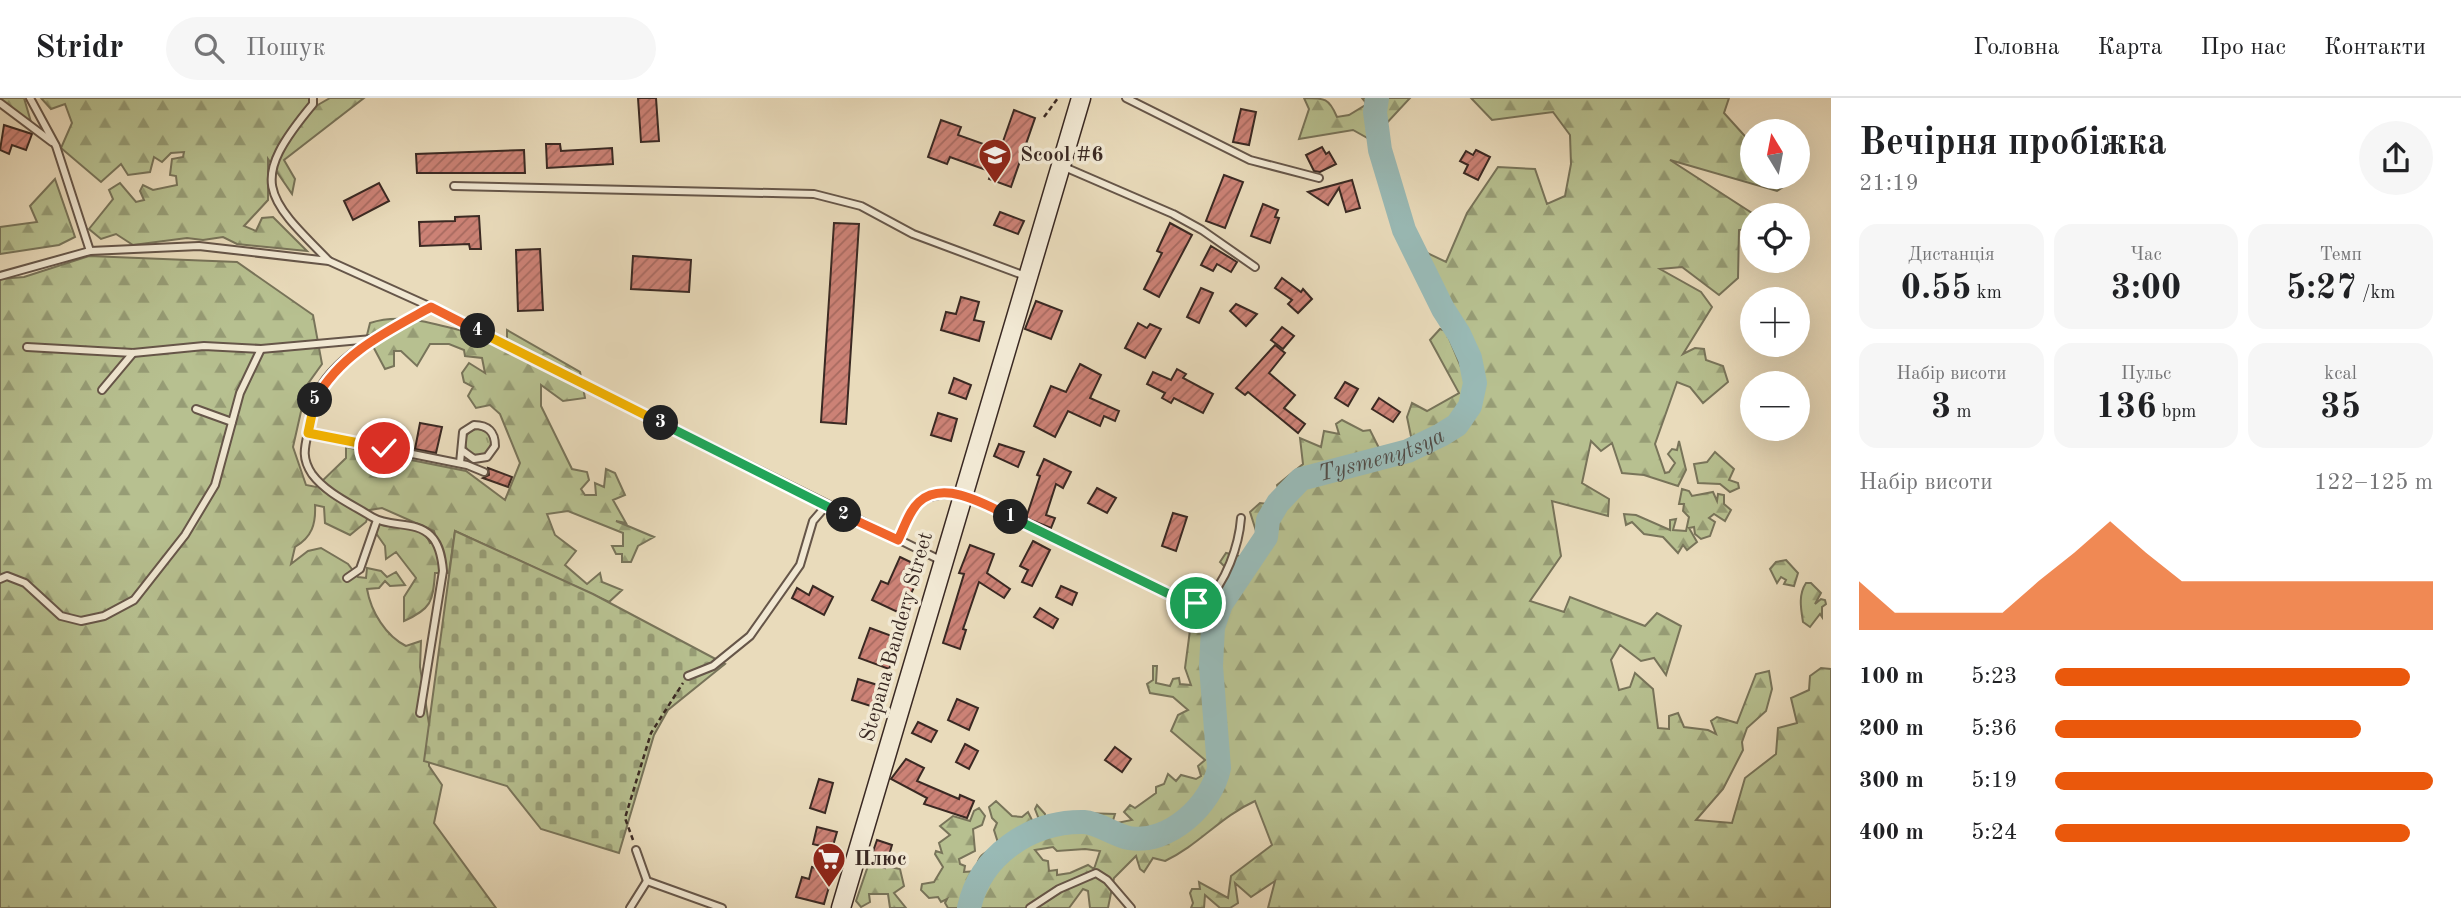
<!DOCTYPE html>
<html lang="uk">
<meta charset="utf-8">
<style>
:root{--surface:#fff;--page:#f6f6f6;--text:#202124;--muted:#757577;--line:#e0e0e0;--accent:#ea580c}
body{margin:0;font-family:"Old Standard TT",serif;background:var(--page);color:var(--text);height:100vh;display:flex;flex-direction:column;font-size:26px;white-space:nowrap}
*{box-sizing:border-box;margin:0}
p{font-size:23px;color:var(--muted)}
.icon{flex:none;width:38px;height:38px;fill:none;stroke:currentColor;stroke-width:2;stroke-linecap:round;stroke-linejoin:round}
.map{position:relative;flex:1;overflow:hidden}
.side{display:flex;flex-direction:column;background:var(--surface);width:630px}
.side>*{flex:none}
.needle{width:46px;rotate:350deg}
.fabs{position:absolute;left:1740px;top:21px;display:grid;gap:14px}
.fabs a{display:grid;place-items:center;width:70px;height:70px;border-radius:50%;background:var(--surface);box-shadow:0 7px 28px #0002;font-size:35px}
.pin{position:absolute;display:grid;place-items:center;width:60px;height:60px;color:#fff;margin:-30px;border:4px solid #fff;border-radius:50%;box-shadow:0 2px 7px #0007}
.km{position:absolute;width:35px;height:35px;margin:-18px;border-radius:50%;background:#222;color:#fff;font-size:19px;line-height:35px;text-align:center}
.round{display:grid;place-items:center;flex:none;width:74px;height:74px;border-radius:37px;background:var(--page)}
.summary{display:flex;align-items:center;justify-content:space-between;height:119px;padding:0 28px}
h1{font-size:38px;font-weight:800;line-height:52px}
.stats{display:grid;grid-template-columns:repeat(3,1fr);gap:10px;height:119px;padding:7px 28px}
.stats div{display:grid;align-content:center;border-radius:18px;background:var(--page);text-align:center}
.stats b{font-size:35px;font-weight:800}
.stats small{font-size:19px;font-weight:400}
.stats p{font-size:19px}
.chart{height:196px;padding:14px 28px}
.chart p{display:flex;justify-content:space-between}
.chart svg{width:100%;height:126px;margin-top:7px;fill:var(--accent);opacity:.7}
ul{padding:0 28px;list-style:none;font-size:23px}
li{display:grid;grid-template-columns:112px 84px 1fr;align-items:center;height:52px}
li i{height:18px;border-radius:9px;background:var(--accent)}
header{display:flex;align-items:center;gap:42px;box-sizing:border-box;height:98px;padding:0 35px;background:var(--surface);border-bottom:2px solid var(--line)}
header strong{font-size:33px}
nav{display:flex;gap:38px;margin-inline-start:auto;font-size:24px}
.search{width:490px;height:63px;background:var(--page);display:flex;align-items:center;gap:18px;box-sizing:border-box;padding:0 24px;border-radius:38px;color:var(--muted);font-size:26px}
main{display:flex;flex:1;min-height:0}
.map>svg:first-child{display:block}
</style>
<header>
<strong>Stridr</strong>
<div class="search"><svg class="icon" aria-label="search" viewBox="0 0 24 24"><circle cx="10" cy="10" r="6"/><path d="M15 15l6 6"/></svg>Пошук</div>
<nav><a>Головна</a><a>Карта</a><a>Про нас</a><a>Контакти</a></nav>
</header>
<main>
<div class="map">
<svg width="1831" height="810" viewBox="0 0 1831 810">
<defs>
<pattern id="grass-tufts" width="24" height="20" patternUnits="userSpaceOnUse" patternTransform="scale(1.75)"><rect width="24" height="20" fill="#b7c090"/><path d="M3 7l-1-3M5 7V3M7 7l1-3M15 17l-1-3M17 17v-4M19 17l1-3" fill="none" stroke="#969c75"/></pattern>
<pattern id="forest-firs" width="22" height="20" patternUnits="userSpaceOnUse" patternTransform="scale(1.75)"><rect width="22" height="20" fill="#b7c090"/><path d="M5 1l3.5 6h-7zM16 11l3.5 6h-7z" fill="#969c75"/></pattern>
<pattern id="cemetery-stones" width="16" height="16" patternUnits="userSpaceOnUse" patternTransform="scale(1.75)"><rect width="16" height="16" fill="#b7c090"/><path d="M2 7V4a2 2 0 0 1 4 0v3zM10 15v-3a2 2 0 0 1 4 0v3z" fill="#969c75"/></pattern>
<pattern id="building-hatch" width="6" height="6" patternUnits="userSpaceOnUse" patternTransform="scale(1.75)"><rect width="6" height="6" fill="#cc8276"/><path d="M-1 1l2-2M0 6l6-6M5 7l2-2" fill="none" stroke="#a76a60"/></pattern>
</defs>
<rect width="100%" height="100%" fill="#e9dbbb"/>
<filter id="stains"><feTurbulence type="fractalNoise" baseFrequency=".00286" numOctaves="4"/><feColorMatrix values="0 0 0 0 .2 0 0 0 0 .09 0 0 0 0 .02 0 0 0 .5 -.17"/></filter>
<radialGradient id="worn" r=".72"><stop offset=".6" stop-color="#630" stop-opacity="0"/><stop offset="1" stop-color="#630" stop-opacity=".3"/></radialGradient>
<!-- grass -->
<circle fill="url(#grass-tufts)" stroke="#78745a" stroke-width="2" cx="478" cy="344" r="13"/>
<!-- forest -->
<g fill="url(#forest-firs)" stroke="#78745a" stroke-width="2" fill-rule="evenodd">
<path d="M0 0H24L31 24 0 7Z"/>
<path d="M41 0H311L316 8 330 0H364L284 62 295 81 292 96 268 61V102L244 128 256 133 262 120 273 119 307 153 237 146 223 139 203 142 187 140 133 147 116 136 101 141 89 131 113 101 109 92 120 85 136 104 144 102 140 93 143 87 153 92 177 87 176 78 170 77 172 61 183 59 184 54 171 55 162 64 154 59 150 74 128 77 121 66 101 84 61 50 72 25 65 6 51 11Z"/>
<path d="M1304 0C1325 0 1329 0 1337 19L1349 17 1367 6 1362 0H1410L1371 42 1353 32 1299 41 1309 11Z"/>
<path d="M1471 0H1729L1724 15 1752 46V79H1779L1783 89 1777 93 1670 62 1755 117H1752V130L1739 132 1738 180 1719 197 1682 169 1660 171 1701 194 1712 209 1683 256 1695 250 1704 251 1706 262 1723 268 1728 284 1703 305 1690 289 1677 284 1655 346 1665 375 1669 374 1675 365 1668 356 1672 351 1677 352 1679 343 1686 372 1678 388 1644 377 1622 375 1612 345 1601 353 1591 343 1582 385 1609 401 1608 418 1552 403 1561 458 1530 503 1564 514 1570 499 1645 528 1657 515 1681 528 1666 577 1654 560 1641 563 1620 547 1611 562 1619 592 1630 589 1635 575 1653 591 1658 630 1669 631V618L1678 615 1684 629 1708 632 1716 636 1711 623 1717 619 1737 625 1756 576 1769 573 1772 591 1766 613 1747 630 1742 644 1743 652 1723 691 1696 722 1732 725 1745 680 1776 656 1778 630 1797 625 1791 600 1809 592 1810 578 1821 570 1831 571V810H1268L1275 783 1251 799 1235 785 1238 805 1230 810H1220L1205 797 1204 810H1191L1193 805 1190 795 1192 791H1200L1199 784 1228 800 1231 778 1272 747 1255 703C1220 719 1199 747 1165 763L1153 760 1144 774 1140 771 1136 758 1114 780 1108 810H1090L1088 793 1083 791 1069 810H948L945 805 947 801 941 804 938 799 929 800 921 792 922 786 934 784 943 769 935 756 936 753 942 755 939 745 950 737 940 728 953 718 970 723 974 713 979 710 985 718 982 727 973 731 975 753 959 761 960 766 965 768 964 774 977 773C976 757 985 754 999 748L994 732 997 725 992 720 989 709 996 703 1012 718 1022 719 1028 714 1037 732 1040 724 1035 711 1037 707 1045 716 1046 734 1055 725 1072 730 1081 715 1115 716 1112 726 1132 722 1124 714 1130 707 1135 710 1156 695V689L1164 686 1168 676 1176 683 1181 677 1196 681 1201 678 1198 668 1205 662 1171 633 1178 617 1188 612 1173 599 1150 595 1147 586 1153 582V568H1157L1156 585 1170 588 1173 581 1179 580 1180 586 1191 587 1185 570 1192 517 1227 518C1234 497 1239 480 1220 464L1226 455 1243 459 1263 455 1250 414 1260 405 1284 408 1277 387 1303 366 1300 340 1321 349 1324 333 1339 336 1336 326 1342 322 1363 333 1370 332 1379 350 1412 343 1407 319 1412 305 1427 313 1459 295 1430 242 1440 231 1446 233 1468 286 1480 287C1474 239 1441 193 1419 151L1446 164 1467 115 1498 69 1535 71 1547 106 1565 98 1571 66 1570 37 1553 14 1492 22ZM1053 749 1057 753 1085 751 1100 753 1094 771 1088 767 1070 775 1057 777V772L1049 773 1048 763 1043 762 1035 752ZM1008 754H1009L989 775 984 768Z"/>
<path d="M55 81 75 139 59 147 0 156V129L37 124 30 108Z"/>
<path d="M89 158 237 164 313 217 322 266 307 287 293 349 306 387 316 389 346 360V349L466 373 505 402 520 365 500 316 490 307 476 310 468 298 473 289 464 284 462 275 469 265 485 275 482 260 465 258 464 252 449 246H430L417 268 401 253H394V268L385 271 367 237 370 225C415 210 462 239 507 241V232L580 274 585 300 563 303 541 287V308L572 371 587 374 589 382 581 391 585 397H596L595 385 604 389 606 371 615 375 625 397 613 402 626 425 616 423 654 439 638 448 631 464H622V456H616L612 448H623V435L568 413 547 416 555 437 576 453 565 467 587 486 600 475 602 484 622 492 609 504 455 433 449 475H435C433 504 431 511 404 523V499L416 480 396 454 386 461 385 448 373 431 381 425 424 433 430 445 437 443 434 433 382 410 370 412 366 424 350 437 325 425 324 409 315 407C316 426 312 439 295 449L291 466 308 453 321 450 348 466 358 479 366 480 367 470 381 473 387 479 396 474 405 487 390 488 385 483 379 490 367 491C371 514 386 538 406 548L421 543 420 569 429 626V668L442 687 434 725 496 810H0V181L24 179Z"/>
<path d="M1715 354 1734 371 1729 382 1738 385 1739 390 1730 394 1720 386 1698 385 1694 366 1707 364Z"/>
<path d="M1682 391 1689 393 1692 398 1713 394 1717 403 1718 396 1724 397V406L1731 412 1725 423 1714 416 1709 420 1715 424 1710 438 1701 441 1695 436 1694 429 1689 430 1697 444 1687 452 1683 447 1678 455 1663 439 1644 436 1632 424 1626 427 1624 416 1636 417 1670 432V422L1676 421 1673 432 1686 433 1689 419 1683 413 1684 406H1679Z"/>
<path d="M1786 462 1798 475 1794 488 1784 486 1786 482 1781 479 1777 485 1770 471 1776 464Z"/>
<path d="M1806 485H1811L1821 495 1815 506 1821 501 1825 502 1826 506 1822 509V519L1820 516 1810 529 1803 524C1801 511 1798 497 1806 485Z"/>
<path d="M869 765 900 771 904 788 894 795 906 810H890L888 796H869L870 804 861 809 856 803Z"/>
</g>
<!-- cemetery -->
<path fill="url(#cemetery-stones)" stroke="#78745a" stroke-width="2" d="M455 433 593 496 725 566 668 612 654 637 619 755 541 731 507 688 424 663Z"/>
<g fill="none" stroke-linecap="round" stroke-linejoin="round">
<!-- river -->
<path stroke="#99bab6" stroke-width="24" id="s1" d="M969 810C980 758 1030 723 1084 724 1099 725 1114 737 1129 740 1169 747 1212 706 1219 670L1211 568 1213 529 1221 506 1266 439 1268 422 1278 405 1301 381 1408 353 1441 337 1457 327 1470 308 1475 285 1470 260 1459 236 1443 211 1404 132 1380 52 1375 14 1377 0"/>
</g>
<!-- building -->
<g fill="url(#building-hatch)" stroke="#3a2923" stroke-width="2">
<path d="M638 0H656L659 43 641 44Z"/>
<path d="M1241 11 1256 14 1249 47 1233 44Z"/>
<path d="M1014 12 1035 20 1011 89 989 81 992 74 950 59 947 66 928 59 941 22 961 29 958 37 1000 52Z"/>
<path d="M4 27 32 36 26 52 12 47 9 56 0 52Z"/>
<path d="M546 46H560L561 53 612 50 613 66 547 70Z"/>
<path d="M1322 49 1326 56 1329 54 1336 66 1320 74 1314 73 1306 57Z"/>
<path d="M524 52 525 75H417L416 56Z"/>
<path d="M1476 52 1490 59 1478 82 1464 75 1468 67 1460 63 1466 53 1473 57Z"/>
<path d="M1224 77 1243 84 1225 130 1206 123Z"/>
<path d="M1352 82 1360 110 1346 114 1339 90 1328 107 1308 94Z"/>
<path d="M379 85 389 103 353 122 344 103Z"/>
<path d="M1263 106 1278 112 1275 119 1279 120 1270 145 1251 138Z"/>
<path d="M1000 114 1024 123 1018 136 994 127Z"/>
<path d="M479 118 481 151H470L469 146 420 148 419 124 455 123V119Z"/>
<path d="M834 125 859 126 846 326 821 324Z"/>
<path d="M1170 125 1192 137 1159 199 1144 191 1162 155 1157 153Z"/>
<path d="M1211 148 1237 164 1231 174 1217 166 1213 173 1201 167Z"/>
<path d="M540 151 543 212 518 213 516 152Z"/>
<path d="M633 158 691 162 689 194 631 191Z"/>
<path d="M1282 180 1301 194 1303 191 1312 201 1298 215 1288 206 1292 202 1275 190Z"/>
<path d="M1201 190 1213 195 1199 225 1187 219Z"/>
<path d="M961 199 979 204 974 222 984 224 979 243 941 232 946 214 956 216Z"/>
<path d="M1036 203 1062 213 1051 241 1025 231Z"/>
<path d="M1236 206 1257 216 1246 228 1230 213Z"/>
<path d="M1138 225 1147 230 1150 226 1161 231 1145 260 1125 250Z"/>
<path d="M1282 229 1294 238 1283 251 1271 242Z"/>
<path d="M1275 247 1285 255 1269 275 1295 297 1284 310 1305 326 1298 335 1248 294 1245 297 1236 290Z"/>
<path d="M1080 266 1101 277 1090 300 1119 313 1115 323 1104 318 1100 328 1068 313 1055 339 1034 328 1051 288 1066 294Z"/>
<path d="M1177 271 1186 276 1183 280 1213 296 1203 315 1174 300 1171 305 1162 300 1165 295 1147 286 1153 274 1171 282Z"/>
<path d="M954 280 971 287 966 301 949 295Z"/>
<path d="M1345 284 1358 291 1348 308 1335 300Z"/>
<path d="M1379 300 1400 314 1393 324 1372 311Z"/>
<path d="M938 315 957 321 951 343 931 337Z"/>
<path d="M420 325 442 329 436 355 415 351Z"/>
<path d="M999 346 1024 354 1018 369 994 358Z"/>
<path d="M1044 361 1071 374 1063 390 1056 386 1046 417 1055 420 1051 430 1026 420 1040 378 1037 377Z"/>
<path d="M488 370 512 379 508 389 483 380 489 377Z"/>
<path d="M1097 390 1116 400 1107 415 1088 405Z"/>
<path d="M1173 415 1187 419 1176 453 1162 448Z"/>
<path d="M1033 443 1050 452 1032 488 1022 484 1028 472 1020 468Z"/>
<path d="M970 447 994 456 987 475 1010 491 1004 500 979 484 963 531 966 532 960 551 943 545 964 476 959 475Z"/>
<path d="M900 459 923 470 908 502 912 504 906 518 872 502 881 483 888 486Z"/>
<path d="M813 488 833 499 824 517 792 500 797 490 809 497Z"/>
<path d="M1061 488 1077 495 1072 507 1056 499Z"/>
<path d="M1040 510 1058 521 1053 530 1034 519Z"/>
<path d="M870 530 900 541 889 571 859 560Z"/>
<path d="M858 581 881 588 874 609 852 602Z"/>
<path d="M957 601 978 610 969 632 948 622Z"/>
<path d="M918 624 937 633 931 644 912 635Z"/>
<path d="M965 646 978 653 969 671 956 664Z"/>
<path d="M1115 649 1131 661 1122 674 1105 662Z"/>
<path d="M906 661 924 670 917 683 959 701 960 697 974 703 967 720 924 706 927 700 891 681Z"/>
<path d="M819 681 833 685 825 715 810 710Z"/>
<path d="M817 729 837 734 832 751 813 746Z"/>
<path d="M877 742 892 747 885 770 869 765Z"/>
<path d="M812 769 833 775 824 806 796 799 802 779 809 781Z"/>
</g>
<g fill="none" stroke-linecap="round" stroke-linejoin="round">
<defs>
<g id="service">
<path d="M30 0 56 48 90 153"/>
<path d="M313 0V6C249 83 263 97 329 163"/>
<path d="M1126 0 1250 62 1319 80"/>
<path d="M0 5 52 44"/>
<path d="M1062 68 1173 116 1202 132 1255 169"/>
<path d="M454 88 814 96 861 108 913 136 1028 179"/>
<path d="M0 178 90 153 199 148 329 163 431 209 942 463"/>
<path d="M27 249 133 255 204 248 261 251 372 241"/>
<path d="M102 292 133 255"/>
<path d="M196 311 232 324"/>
<path d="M308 335 467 367 484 374"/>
<path d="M460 365 463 334 474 327C488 327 495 334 495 348L487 359 474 361 463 353"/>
<path d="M898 442C917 400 916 398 962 395L1173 498 1188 504H1205C1226 485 1239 447 1241 420"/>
<path d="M347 480 360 471 377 422"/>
<path d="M0 481 7 478 25 485 61 518 81 523 104 518 134 502 185 437 215 387 240 295 261 251"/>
<path d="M688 578 713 568 750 538 800 467 813 423 826 408"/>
<path d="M420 615 443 473C442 461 440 447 431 438 416 422 390 430 372 419 351 406 326 395 312 376 302 361 304 351 308 335 310 327 309 317 311 309 327 258 389 232 431 209"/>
<path d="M636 752 647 783 722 810"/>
<path d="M630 810 647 783"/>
<path d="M1030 810 1059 791 1096 775 1107 782 1131 810"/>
</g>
<path id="secondary" d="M841 810 1081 0"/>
</defs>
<!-- service casing -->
<use href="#service" stroke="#665649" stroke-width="10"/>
<!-- secondary casing -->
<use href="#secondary" stroke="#3a2923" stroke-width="21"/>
<!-- path -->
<g stroke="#3a2923" stroke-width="2.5" stroke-dasharray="5 3.5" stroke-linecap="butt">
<path d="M1044 19 1058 0"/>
<path d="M633 742 625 720 651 635 683 585"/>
</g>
<!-- service -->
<use href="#service" stroke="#f1e8d3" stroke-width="6"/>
<!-- secondary -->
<use href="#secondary" stroke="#f1e8d3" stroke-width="18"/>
</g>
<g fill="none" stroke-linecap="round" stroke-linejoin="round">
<defs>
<path id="split-1" d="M1011 419 1173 498 1196 505"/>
<path id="split-2" d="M844 417 898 442C904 430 909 413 919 404 944 381 987 407 1011 419"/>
<path id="split-3" d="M661 325 844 417"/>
<path id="split-4" d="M478 233 661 325"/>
<path id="split-5" d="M315 302C341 255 386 234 431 209L478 233"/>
<path id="split-6" d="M315 302 308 335 384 350"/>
</defs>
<!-- split-1 casing -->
<use href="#split-1" stroke="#fff" stroke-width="14"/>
<!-- split-2 casing -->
<use href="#split-2" stroke="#fff" stroke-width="14"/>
<!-- split-3 casing -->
<use href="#split-3" stroke="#fff" stroke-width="14"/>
<!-- split-4 casing -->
<use href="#split-4" stroke="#fff" stroke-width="14"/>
<!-- split-5 casing -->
<use href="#split-5" stroke="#fff" stroke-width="14"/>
<!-- split-6 casing -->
<use href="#split-6" stroke="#fff" stroke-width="14"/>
<!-- split-1 -->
<use href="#split-1" stroke="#22a559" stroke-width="9"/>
<!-- split-2 -->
<use href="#split-2" stroke="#f0652b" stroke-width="9"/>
<!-- split-3 -->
<use href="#split-3" stroke="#22a559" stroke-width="9"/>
<!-- split-4 -->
<use href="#split-4" stroke="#f5b400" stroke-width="9"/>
<!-- split-5 -->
<use href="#split-5" stroke="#f0652b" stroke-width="9"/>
<!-- split-6 -->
<use href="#split-6" stroke="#f5b400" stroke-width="9"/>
</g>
<!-- icons -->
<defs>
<symbol id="school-pin" viewBox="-11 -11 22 30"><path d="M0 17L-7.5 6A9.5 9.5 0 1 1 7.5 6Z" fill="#8f2418" stroke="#f1e8d3"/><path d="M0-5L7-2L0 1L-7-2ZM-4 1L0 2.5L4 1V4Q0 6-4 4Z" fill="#fff"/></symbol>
<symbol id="supermarket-pin" viewBox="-11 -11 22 30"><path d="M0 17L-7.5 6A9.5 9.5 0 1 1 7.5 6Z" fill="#8f2418" stroke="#f1e8d3"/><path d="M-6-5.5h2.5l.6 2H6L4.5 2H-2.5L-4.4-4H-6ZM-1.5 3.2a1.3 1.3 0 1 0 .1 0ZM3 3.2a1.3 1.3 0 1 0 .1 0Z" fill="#fff"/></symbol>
</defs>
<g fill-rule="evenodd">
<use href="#school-pin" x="976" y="38" width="38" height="52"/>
<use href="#supermarket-pin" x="810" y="742" width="38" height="52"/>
</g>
<g text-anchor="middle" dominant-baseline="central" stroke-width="7" stroke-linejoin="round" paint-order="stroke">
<!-- poi labels -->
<g font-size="21" font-weight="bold" fill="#3a2923" stroke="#f1e8d3" text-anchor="start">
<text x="1020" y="57">Scool #6</text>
<text x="854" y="761">Плюс</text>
</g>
<!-- street labels -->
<g font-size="21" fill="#3a2923" stroke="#f1e8d3">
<text transform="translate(897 539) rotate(-74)">Stepana Bandery Street</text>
</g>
<!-- water labels -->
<g font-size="23" font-style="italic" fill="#524d48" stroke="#f1e8d3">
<text stroke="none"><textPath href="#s1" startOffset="728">Tysmenytsya</textPath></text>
</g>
</g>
<rect width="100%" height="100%" filter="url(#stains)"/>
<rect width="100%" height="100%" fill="url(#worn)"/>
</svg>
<div class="fabs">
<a><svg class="needle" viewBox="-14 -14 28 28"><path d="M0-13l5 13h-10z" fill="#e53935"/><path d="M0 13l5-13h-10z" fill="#757577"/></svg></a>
<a><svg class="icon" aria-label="locate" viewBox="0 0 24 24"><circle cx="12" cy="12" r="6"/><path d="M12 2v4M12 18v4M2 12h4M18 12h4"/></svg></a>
<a>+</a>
<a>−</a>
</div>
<div class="pin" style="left:1196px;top:505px;background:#1e9e55"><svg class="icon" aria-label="arrive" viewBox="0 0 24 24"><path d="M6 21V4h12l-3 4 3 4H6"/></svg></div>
<div class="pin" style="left:384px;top:350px;background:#d93025"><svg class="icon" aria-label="check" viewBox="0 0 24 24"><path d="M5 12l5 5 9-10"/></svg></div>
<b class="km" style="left:1011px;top:419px">1</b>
<b class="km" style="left:844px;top:417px">2</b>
<b class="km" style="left:661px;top:325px">3</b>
<b class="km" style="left:478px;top:233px">4</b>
<b class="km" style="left:315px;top:302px">5</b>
</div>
<section class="side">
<div class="summary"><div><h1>Вечірня пробіжка</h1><p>21:19</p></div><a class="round"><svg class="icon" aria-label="share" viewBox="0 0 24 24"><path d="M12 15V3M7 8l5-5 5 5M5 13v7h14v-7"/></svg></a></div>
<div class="stats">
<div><p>Дистанція</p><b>0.55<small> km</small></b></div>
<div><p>Час</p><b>3:00</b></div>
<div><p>Темп</p><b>5:27<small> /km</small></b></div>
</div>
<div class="stats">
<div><p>Набір висоти</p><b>3<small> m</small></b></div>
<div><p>Пульс</p><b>136<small> bpm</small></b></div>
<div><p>kcal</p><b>35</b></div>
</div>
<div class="chart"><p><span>Набір висоти</span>122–125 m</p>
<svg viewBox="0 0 160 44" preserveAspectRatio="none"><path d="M0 44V27L10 38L20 38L30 38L40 38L50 27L60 17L70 6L80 17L90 27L100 27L110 27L120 27L130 27L140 27L150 27L160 27V44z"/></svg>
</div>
<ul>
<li><b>100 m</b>5:23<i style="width:94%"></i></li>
<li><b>200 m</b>5:36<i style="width:81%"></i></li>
<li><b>300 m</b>5:19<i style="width:100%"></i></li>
<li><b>400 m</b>5:24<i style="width:94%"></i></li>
</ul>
</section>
</main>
